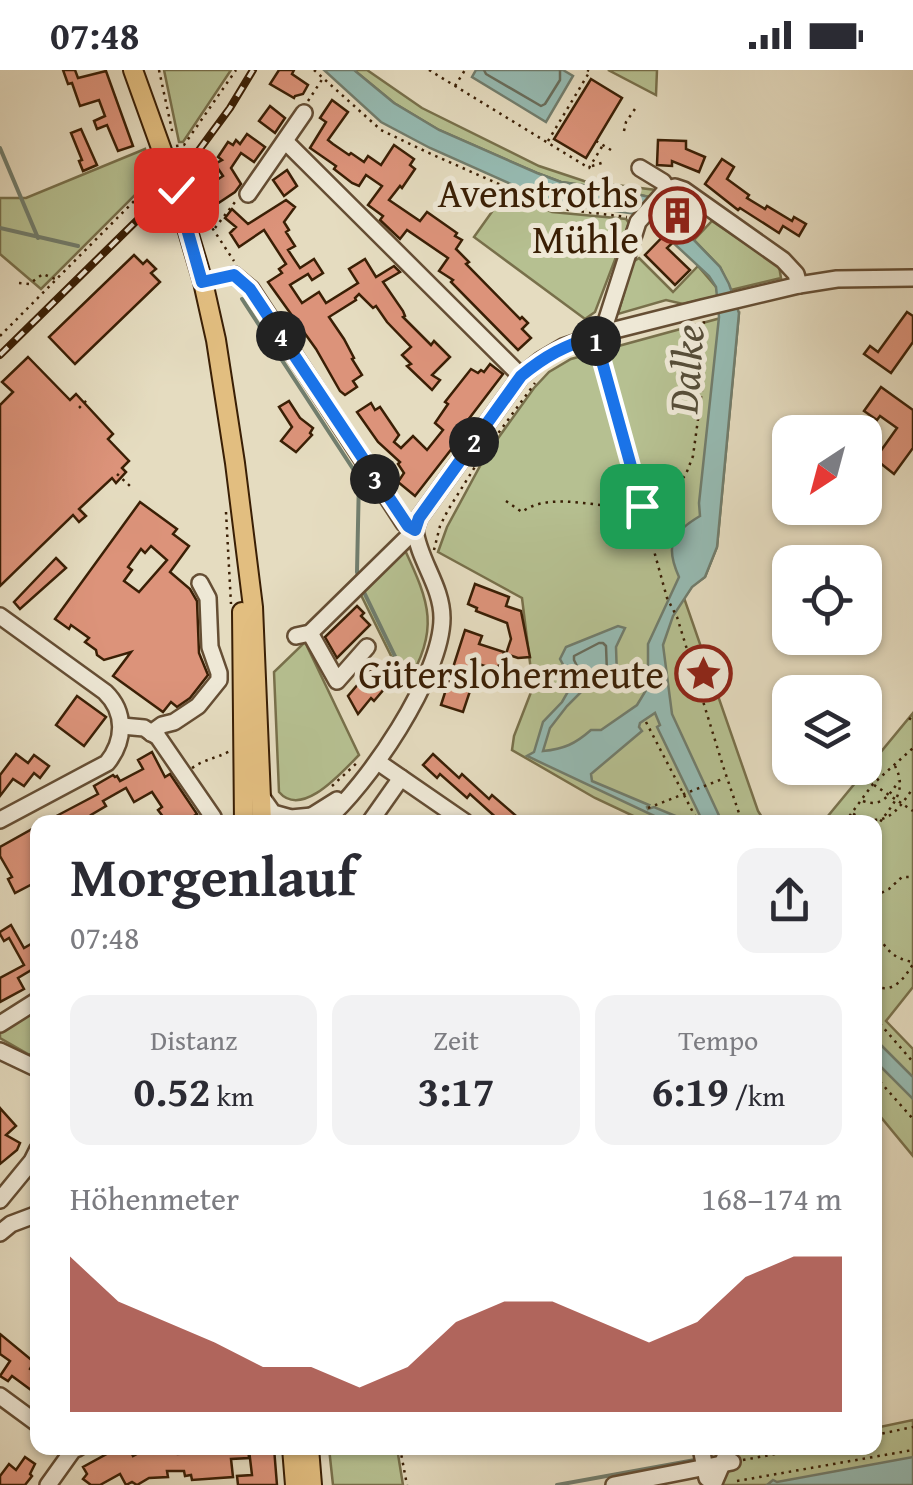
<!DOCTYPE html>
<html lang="de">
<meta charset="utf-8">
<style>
:root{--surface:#fff;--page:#f2f2f3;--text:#2b2b33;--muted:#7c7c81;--accent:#8f2418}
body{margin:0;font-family:"Gentium Book Plus",serif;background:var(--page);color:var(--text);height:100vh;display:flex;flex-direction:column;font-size:38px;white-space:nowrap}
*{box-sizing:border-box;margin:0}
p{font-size:32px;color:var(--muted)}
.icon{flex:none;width:55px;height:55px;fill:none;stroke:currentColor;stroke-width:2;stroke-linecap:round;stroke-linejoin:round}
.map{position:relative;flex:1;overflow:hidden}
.sheet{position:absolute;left:30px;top:745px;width:852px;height:640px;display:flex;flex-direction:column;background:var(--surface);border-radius:20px;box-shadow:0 2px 8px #0004}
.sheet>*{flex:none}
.needle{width:65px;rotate:216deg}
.tools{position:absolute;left:772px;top:345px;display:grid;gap:20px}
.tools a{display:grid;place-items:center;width:110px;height:110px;border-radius:20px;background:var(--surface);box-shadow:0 2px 8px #0004;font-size:50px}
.pin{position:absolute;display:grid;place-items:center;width:85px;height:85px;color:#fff;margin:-42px;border-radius:20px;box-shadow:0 5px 15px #0006}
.km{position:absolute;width:50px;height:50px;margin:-25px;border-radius:50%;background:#222;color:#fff;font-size:28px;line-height:50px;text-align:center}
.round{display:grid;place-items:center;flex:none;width:105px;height:105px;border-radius:20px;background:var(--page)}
.head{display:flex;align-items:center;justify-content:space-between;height:170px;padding:0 40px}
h1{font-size:55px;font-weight:800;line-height:75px}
.metrics{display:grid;grid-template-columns:repeat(3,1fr);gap:15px;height:170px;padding:10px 40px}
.metrics div{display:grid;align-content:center;border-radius:20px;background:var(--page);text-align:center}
.metrics b{font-size:42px;font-weight:800}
.metrics small{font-size:28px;font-weight:400}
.metrics p{font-size:28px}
.chart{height:280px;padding:20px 40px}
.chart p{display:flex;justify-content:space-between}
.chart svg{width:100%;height:180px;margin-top:10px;fill:var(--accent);opacity:.7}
.status{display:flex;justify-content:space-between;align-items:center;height:70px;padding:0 50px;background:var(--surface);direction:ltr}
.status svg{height:28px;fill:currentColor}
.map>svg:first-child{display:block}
</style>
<div class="status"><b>07:48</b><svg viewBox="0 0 49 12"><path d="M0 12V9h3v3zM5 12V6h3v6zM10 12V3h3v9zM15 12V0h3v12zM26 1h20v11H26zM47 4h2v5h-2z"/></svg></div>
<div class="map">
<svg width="913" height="1415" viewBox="0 0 913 1415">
<rect width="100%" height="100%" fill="#e5dcc0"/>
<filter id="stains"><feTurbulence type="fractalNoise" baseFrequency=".002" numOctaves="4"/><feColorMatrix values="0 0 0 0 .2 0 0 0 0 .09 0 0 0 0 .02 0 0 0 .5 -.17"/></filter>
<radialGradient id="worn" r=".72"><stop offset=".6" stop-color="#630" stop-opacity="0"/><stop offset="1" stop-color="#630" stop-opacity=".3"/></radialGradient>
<!-- green -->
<g fill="#b6c091" stroke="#78704b" stroke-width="2.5">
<path d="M164 0H231L183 72H179Z"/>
<path d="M354 0H367L422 38 539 96 584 111 656 120 649 127 624 121 561 112 537 103 439 60 394 33Z"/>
<path d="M608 0H657L656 25Z"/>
<path d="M145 79 154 106 41 219 0 184V128H26Z"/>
<path d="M506 122 552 142 626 149 629 153 595 242 585 249 474 167Z"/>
<path d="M712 151 779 196 781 208 731 220 720 197 694 170Z"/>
<path d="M639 188 673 222 698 196 716 217 718 226 683 234 666 230 618 244 633 192Z"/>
<path d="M739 243 717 477 705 507 692 516 684 528 758 741 765 752H646L595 728 512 680 514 666 533 617 522 528 438 482 447 457 486 385 534 318 549 302 571 289Z"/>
<path d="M404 478C430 534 440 558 406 616L359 521Z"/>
<path d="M305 572 359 685C342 702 302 749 279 722L274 602Z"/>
<path d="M913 643V917L886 951 913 979V1086L875 1040V752H823Z"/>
<path d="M37 936V985L28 984 0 968V958Z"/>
<path d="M913 1350V1415H717L711 1389 772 1378H875V1358Z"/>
<path d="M329 1378H397L403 1415H333Z"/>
</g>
<!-- water -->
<g fill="#96bbb3" stroke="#717d6d" stroke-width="2.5">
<path d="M324 0H354L394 33 439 60 537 103 561 112 624 121 649 127 659 147 680 167 686 162 720 197 729 214 739 243 717 477 705 507 692 517 673 546 663 575 672 644 722 752H703L657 657 660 655 655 643 640 653 639 657 642 661 591 704 592 711 649 735 647 737 648 739 654 737 690 752H667L527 686 534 682 543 652 562 632 573 613 560 589 566 577 618 556 625 558 616 577 617 607 609 616 585 618 567 636 550 658 543 681C564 679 575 674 591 660H601L637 635 648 617V574L679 507C665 476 671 463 700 446L699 433 719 247 716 217 709 206 653 154 637 144 551 132 430 78 381 52Z"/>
<path d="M476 0H563L573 6 546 52 472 7Z"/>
<path d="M875 969 913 1007V1029L875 991Z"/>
<path d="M913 1387V1415H767L773 1410 777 1412Z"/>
</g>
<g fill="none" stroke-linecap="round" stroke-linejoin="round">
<!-- shore -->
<g stroke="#686d5c" stroke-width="2.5">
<path d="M484 0 486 4 541 36 545 34 560 10V0"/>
<path d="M599 573H603L606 576 607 603 599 608H583L574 590V586Z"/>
</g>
<!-- stream -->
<g stroke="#717d6d" stroke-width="4">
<path d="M0 78 38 168"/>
<path d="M0 158 78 176"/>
<path d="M242 229 359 408 357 502 359 509"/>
<path d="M362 518 406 609"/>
<path d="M557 1415 695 1390"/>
</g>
</g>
<!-- building -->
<g fill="#dc937a" stroke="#3a1f05" stroke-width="2.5" fill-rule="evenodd">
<path d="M63 0H75L78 8 106 1 133 76 118 81 107 55 97 59 94 51 105 46 99 30 80 36 72 13 68 14Z"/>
<path d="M279 0H294L292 4 308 15 303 24 295 26 294 28 270 14Z"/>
<path d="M591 9 622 28 586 88 554 69Z"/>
<path d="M332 30 348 42 328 70 333 74 349 85 351 83 364 92 368 86 381 95 394 75 414 89 410 95 415 99 402 118 400 116 389 130 420 151 427 142 457 163 455 166 462 170 456 179 469 192 466 194 520 249 522 247 528 253 522 259 531 268 518 280 451 212 453 210 439 201 448 188 407 160 400 169 380 150 383 146 368 135 382 116 366 105 359 116 352 113 334 99 336 96 310 78 326 52 320 48Z"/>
<path d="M270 36 285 48 275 63 259 51Z"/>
<path d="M81 59 97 95 83 101 79 91 82 90 71 63Z"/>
<path d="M247 64 265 77 254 92 241 83 231 98 241 114 235 122 217 134 206 117 223 106 215 94 222 90 218 87 228 72 233 75 236 70 240 74Z"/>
<path d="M658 70 686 71V79L705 87 699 102 672 91V96L657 95Z"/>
<path d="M722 89 734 97 727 109 749 125 747 128 765 139 767 136 792 151 794 147 806 154 799 166 783 156 779 163 740 138 738 140 705 114Z"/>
<path d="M287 100 297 116 284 126 273 110Z"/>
<path d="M676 129 697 147 695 149 701 156 694 164 688 158 667 178 690 200 675 215 645 185 671 158 660 147Z"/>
<path d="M286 130 295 137 284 152 289 160 286 162 295 176 288 180 300 198 314 189 323 203 312 210 308 204 290 215 302 233 319 222 326 233 358 213 349 199 365 189 376 207 394 196 400 202 383 212 403 241 405 246 403 247 431 275 434 271 450 287 432 305 440 310 432 320 407 296 411 294 402 285 411 277 387 252 376 236 373 238 359 224 355 228 356 230 329 247 344 269 354 288 352 289 362 305 353 311 357 317 345 325 340 321 316 279 268 212 282 203 279 199 286 194 264 160 239 177 230 163 236 157 225 148 232 139 248 154Z"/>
<path d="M134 185 143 194 147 190 156 199 151 203 160 212 75 294 49 267Z"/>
<path d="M907 242 913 246V272L891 303 864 284 870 276 878 282Z"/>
<path d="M28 287 70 330 76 324 113 364 108 369 129 391 122 398 126 402 116 413 112 408 79 439 86 446 79 452 73 445 0 516V335L13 322 2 312Z"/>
<path d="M490 294 503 304 465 354 468 357 467 359 415 426 398 412 404 403 398 394 400 392 378 372 357 342 371 333 375 340 380 337 399 365 394 372 401 378 413 366 427 380 443 360 435 353 448 334 445 332 471 299 478 303 481 300 484 302Z"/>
<path d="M881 317 913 340V378L894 404 875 389 897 358 880 346 877 350 864 341Z"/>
<path d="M289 331 300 348 313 358 310 363 312 365 296 382 281 371 292 357 279 337Z"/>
<path d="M140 432 177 459 173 464 189 476 170 502 190 519 197 531 199 583 208 605 190 628 177 637 171 632 163 642 113 606 131 582 104 590 97 585 96 580 85 572 89 568 71 555 69 559 55 549ZM151 476 167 490 139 522 124 511 132 500 128 497 141 479 145 483Z"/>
<path d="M56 488 66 498 20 539 14 532Z"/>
<path d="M475 514 509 527 506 536 521 541 530 587 518 588 506 584 511 569 507 553 476 541 477 538 468 534Z"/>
<path d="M357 536 364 543 361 546 370 555 337 588 325 567Z"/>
<path d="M465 560 482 566 479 574 504 582 497 600 479 594 463 642 441 635Z"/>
<path d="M377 592 392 604 382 615 385 618 374 631 371 628 358 644 348 626Z"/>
<path d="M77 626 106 647 84 676 56 655Z"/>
<path d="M152 682 165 707 170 704 197 744 184 752H167L158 740 162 737 152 722 134 732 126 718 103 731 106 736 91 745 94 750 89 752H45L98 724 94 716 113 705 115 707 117 706 120 711 143 699 138 690Z"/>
<path d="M16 684 28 693 34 685 49 696 40 708 34 703 24 716 13 709 0 726V705Z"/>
<path d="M433 684 459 708 462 704 489 729 492 725 523 752H501L470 724 467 728 440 704 437 708 423 695Z"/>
<path d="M34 758 38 765V811L15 823 8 809 12 807 0 786V777Z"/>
<path d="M11 855 24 878 38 870V896L18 908 24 919 0 932V908L24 895 9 868 4 871 0 864V862Z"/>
<path d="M0 1038 16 1056 6 1065 20 1073 17 1080 0 1094Z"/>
<path d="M0 1264 34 1292 30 1299 38 1305V1319L34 1316 31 1320 12 1306 8 1311 0 1306 10 1291 0 1284Z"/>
<path d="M110 1378H129L133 1386 148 1378H178V1384L206 1382V1378H248L249 1388 231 1389 233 1407 192 1410 191 1405 185 1406 184 1401H167L168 1407 149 1408 137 1415 132 1412 126 1415 120 1404 100 1415H91L83 1409 87 1404 83 1397 112 1381Z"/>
<path d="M274 1378 277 1415H238L237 1406 252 1405 249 1380Z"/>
<path d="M25 1387 35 1394 30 1404 32 1406 25 1415H0V1406L9 1394 16 1400Z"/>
</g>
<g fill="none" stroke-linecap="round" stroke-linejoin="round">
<defs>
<g id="minor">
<path d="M286 72 521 306"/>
<path d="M640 98 663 112 667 119"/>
<path d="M248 124 304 43"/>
<path d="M234 205 251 219 404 453 415 460C419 491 442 516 442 548 442 606 367 716 324 752"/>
<path d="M607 262 605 255 638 152 667 119 675 117 684 120 783 190 796 204 799 215"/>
<path d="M0 546 105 622C126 642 125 671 107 693L0 750"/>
<path d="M310 563 337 611 367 577"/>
<path d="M296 566 310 563 415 460 419 448 521 306 541 290 563 277 607 262 702 238 799 215 837 209 913 208"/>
<path d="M122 656 144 658 158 667 213 747"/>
<path d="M151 663 162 655 174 652 198 636 219 610V603L210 577 208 528 200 513"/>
<path d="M378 692 465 752"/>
<path d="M261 726 273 743 291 748 312 746"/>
<path d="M302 752 337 730"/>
<path d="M370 752 401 708"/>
<path d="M0 954 38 930"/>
<path d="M0 981 38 999"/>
<path d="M0 1130 32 1091 38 1079"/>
<path d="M0 1163 11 1154 35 1145 38 1142"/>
<path d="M0 1326 38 1354"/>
<path d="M701 1378 707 1408"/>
<path d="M48 1415 73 1380 78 1378"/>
<path d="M614 1415 732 1392"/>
<path d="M713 1415 729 1378"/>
</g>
<g id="major">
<path d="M133 0 174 114 203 212 216 270 235 393 253 537 262 752"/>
<path d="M242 542 244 752"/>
<path d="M292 1378 295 1415"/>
<path d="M309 1378 312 1415"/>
</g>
</defs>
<!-- minor casing -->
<use href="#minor" stroke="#654e34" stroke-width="20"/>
<!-- major casing -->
<use href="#major" stroke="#3a1f05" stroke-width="22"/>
<!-- path -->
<g stroke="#3a1f05" stroke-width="2.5" stroke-dasharray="2.5 5" stroke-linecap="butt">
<path d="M159 0 173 65"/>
<path d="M314 0 381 60 431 84 553 138 627 147"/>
<path d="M429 0 589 98 603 75"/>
<path d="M455 16 465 0"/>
<path d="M308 31 323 8"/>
<path d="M624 61 626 52 637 36"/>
<path d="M548 71 590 1 587 0"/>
<path d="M596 71 611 80"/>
<path d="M176 76 184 75 236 0"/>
<path d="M592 96 605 92"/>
<path d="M197 143 205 147 234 191"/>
<path d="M215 158 235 132"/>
<path d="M19 213 29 214 43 204 55 209"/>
<path d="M0 266 157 108"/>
<path d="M599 281 667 528 677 547 723 696 742 752"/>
<path d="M584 286 603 298"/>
<path d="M79 338 88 329"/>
<path d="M117 404 131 417"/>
<path d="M506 431 522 442C552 419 607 442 641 436"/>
<path d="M226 442 231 534"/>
<path d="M646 454 651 453 686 404 693 386 702 320 704 249"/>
<path d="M434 480 440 456 448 440 483 384 535 313"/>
<path d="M909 648 913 651"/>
<path d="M646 652 697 750"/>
<path d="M192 698C207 688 215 689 230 681"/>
<path d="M874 715 913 741"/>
<path d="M332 716 359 691"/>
<path d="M863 731C882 738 889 725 899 711"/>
<path d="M648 738 725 708"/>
<path d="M853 744C885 759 896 743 913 718"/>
<path d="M845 752 873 714 913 678"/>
<path d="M876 758C890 736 909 723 895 696"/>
<path d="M875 826 889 819 902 807H913"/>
<path d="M875 862C887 879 891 888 913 892"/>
<path d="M875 916C893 924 904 909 913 894"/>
<path d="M875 948 913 992"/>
<path d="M875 1006 913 1049"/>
<path d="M875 1365 913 1357"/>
<path d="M400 1378 407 1415"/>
<path d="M743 1390 808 1378"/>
<path d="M737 1411 913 1380"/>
</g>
<!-- minor -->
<use href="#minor" stroke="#eee8d6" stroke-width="15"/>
<!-- major -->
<use href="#major" stroke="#e2be80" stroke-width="18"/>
<defs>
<path id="rail" d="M0 285 174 114 230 38 253 0"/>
</defs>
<!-- rail casing -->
<use href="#rail" stroke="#3a1f05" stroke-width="8"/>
<!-- rail -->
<use href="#rail" stroke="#eee8d6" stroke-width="4" stroke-dasharray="11" stroke-linecap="butt"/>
</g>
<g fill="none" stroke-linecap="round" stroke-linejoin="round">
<defs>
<path id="route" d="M176 120 202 212 234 205 250 219 408 456 415 460 419 448 521 306C546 285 565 276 595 266L642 436"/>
</defs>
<!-- route casing -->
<use href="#route" stroke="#fff" stroke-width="20"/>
<!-- route -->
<use href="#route" stroke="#1a73e8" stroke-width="12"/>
</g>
<!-- icons -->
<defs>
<symbol id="building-ring" viewBox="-11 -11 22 22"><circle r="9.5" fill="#eee8d6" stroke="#8f2418" stroke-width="1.5"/><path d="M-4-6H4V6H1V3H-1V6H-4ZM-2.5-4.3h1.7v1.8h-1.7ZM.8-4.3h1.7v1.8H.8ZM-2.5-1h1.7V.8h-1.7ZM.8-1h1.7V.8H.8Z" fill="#8f2418"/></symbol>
<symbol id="sight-ring" viewBox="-11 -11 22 22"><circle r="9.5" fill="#eee8d6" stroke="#8f2418" stroke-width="1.5"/><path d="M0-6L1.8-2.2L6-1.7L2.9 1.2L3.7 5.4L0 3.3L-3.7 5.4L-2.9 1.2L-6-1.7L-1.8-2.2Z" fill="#8f2418"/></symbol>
</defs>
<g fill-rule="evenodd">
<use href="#building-ring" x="646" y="114" width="63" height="63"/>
<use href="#sight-ring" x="672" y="572" width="63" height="63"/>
</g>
<g text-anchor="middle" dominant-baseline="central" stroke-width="10" stroke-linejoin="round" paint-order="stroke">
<!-- poi labels -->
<g font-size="40" fill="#3a1f05" stroke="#eee8d6" text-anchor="end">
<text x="639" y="122">Avenstroths<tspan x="639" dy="46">Mühle</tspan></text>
<text x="664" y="603">Güterslohermeute</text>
</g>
<!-- water labels -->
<g font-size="42" font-style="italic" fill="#564e39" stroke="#eee8d6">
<text transform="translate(685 299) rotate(-86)">Dalke</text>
</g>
</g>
<rect width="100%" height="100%" filter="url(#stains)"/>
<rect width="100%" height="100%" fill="url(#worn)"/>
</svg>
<div class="tools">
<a><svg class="needle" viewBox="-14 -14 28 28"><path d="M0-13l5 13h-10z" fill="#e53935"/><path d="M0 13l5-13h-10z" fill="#7c7c81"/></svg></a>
<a><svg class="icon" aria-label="locate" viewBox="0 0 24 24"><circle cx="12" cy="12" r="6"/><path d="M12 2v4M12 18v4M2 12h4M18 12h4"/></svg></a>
<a><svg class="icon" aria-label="layers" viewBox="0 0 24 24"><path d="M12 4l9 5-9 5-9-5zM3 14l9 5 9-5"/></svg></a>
</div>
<div class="pin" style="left:642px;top:436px;background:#1e9e55"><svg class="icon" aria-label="arrive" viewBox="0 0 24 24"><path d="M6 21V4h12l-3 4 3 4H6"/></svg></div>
<div class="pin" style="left:176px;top:120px;background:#d93025"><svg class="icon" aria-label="check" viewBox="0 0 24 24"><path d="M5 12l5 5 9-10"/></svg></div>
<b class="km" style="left:596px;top:271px">1</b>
<b class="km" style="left:474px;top:372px">2</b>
<b class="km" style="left:375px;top:409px">3</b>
<b class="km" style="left:281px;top:266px">4</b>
<section class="sheet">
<div class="head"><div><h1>Morgenlauf</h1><p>07:48</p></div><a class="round"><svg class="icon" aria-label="share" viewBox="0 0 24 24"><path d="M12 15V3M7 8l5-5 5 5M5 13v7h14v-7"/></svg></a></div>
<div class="metrics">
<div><p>Distanz</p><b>0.52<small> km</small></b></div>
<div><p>Zeit</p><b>3:17</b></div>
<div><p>Tempo</p><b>6:19<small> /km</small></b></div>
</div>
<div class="chart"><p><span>Höhenmeter</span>168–174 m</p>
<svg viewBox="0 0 160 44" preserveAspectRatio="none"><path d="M0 44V6L10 17L20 22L30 27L40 33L50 33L60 38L70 33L80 22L90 17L100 17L110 22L120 27L130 22L140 11L150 6L160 6V44z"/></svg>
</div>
</section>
</div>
